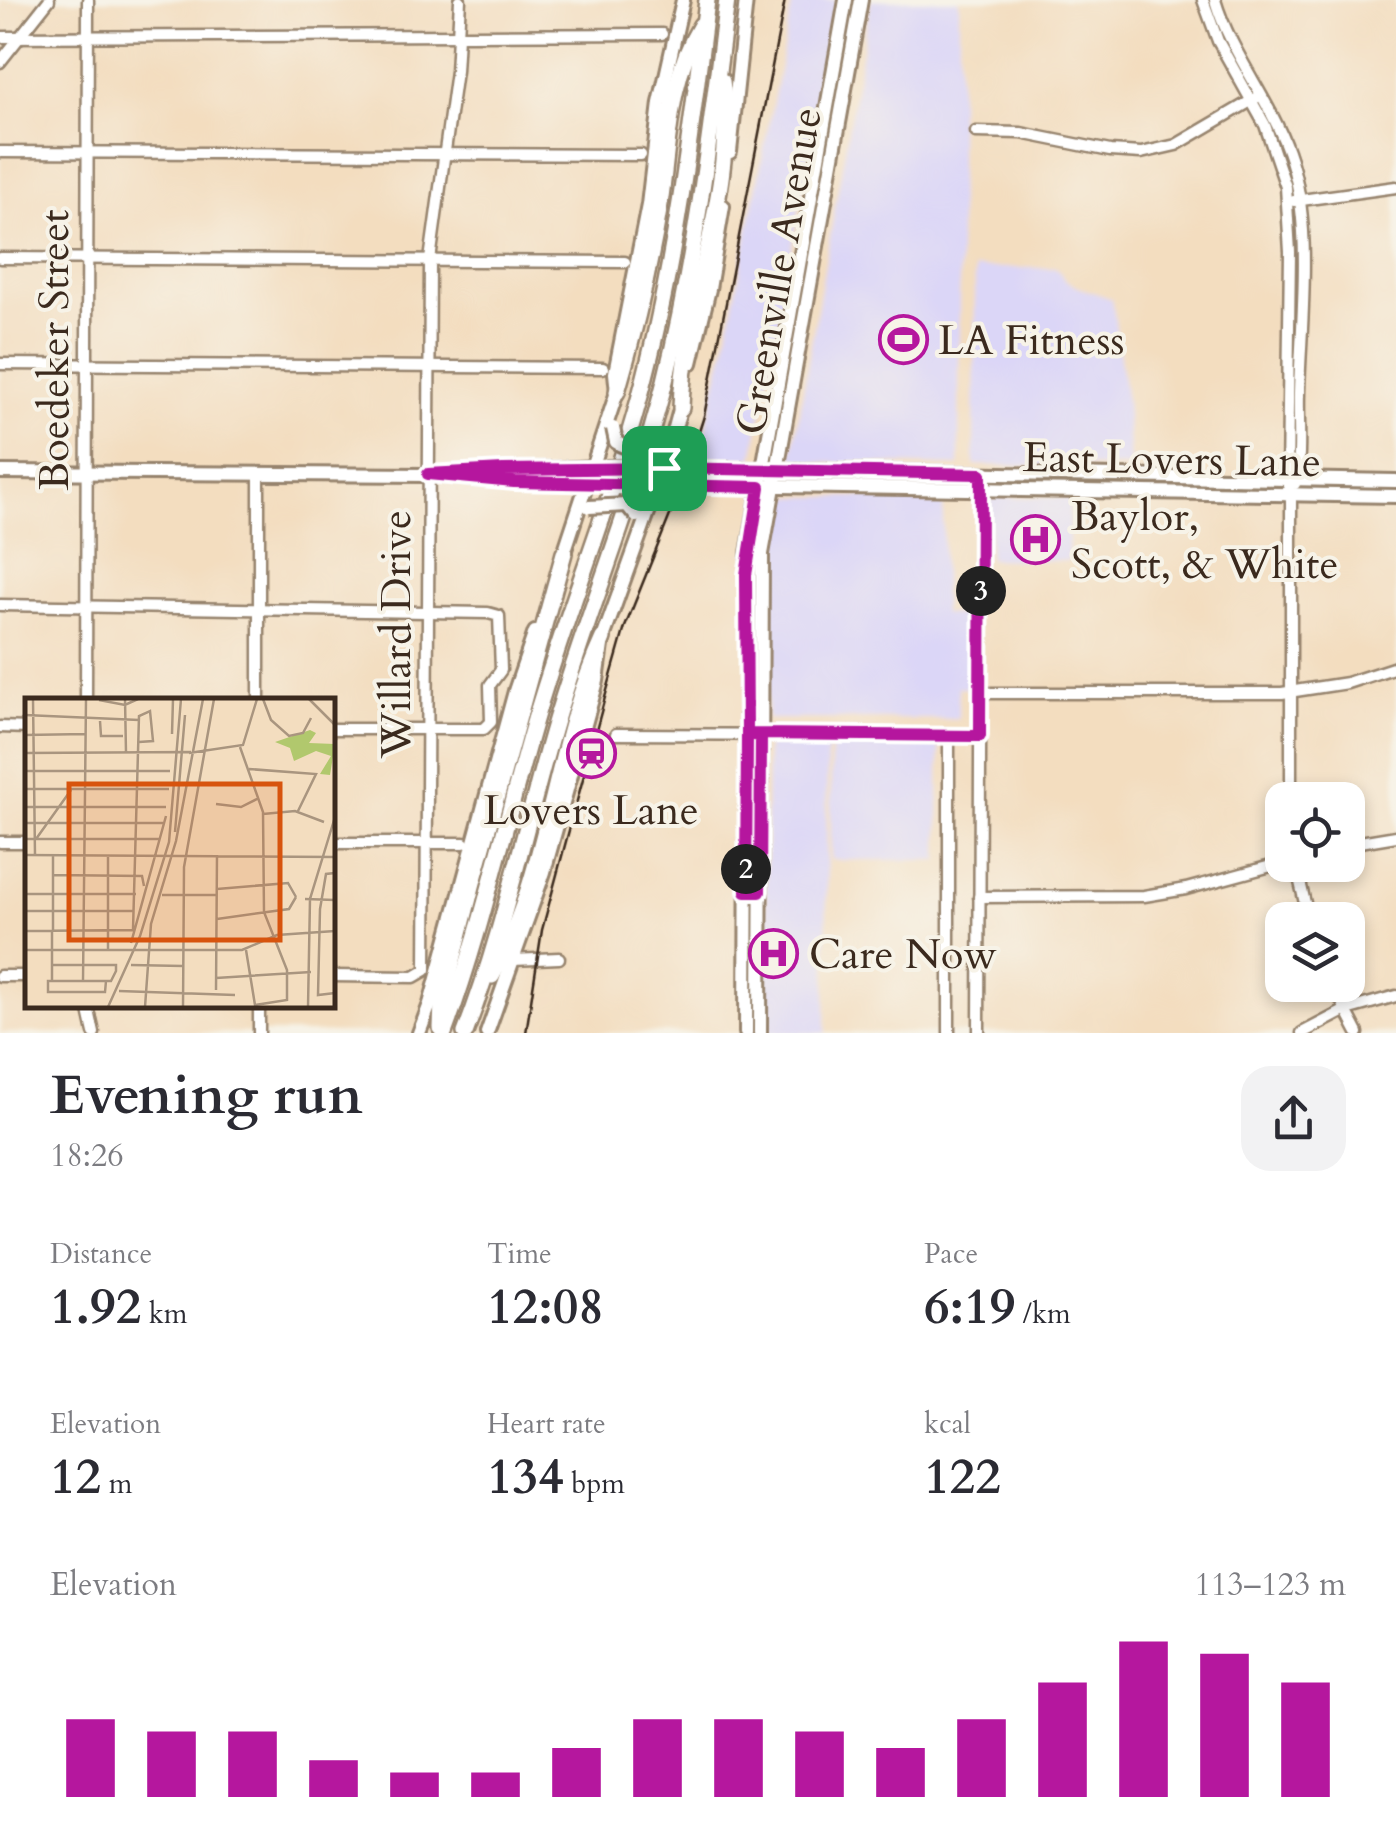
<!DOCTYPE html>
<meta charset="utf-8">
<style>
:root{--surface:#fff;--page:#f2f2f3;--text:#2b2b33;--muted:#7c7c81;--accent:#b5179e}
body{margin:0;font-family:Cardo,serif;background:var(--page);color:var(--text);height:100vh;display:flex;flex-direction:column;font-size:38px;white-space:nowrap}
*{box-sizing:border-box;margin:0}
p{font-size:32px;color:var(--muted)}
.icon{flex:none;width:55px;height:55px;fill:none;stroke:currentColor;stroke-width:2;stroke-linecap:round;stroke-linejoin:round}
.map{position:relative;height:1033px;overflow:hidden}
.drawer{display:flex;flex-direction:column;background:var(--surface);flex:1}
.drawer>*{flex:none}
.fabs{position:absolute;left:1265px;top:782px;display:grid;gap:20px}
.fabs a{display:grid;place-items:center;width:100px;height:100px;border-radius:20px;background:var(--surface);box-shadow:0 5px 15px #0003;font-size:50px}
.pin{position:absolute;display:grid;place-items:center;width:85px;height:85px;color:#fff;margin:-42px;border-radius:20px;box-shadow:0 5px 15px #0006}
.km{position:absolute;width:50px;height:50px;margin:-25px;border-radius:50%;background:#222;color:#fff;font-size:28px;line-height:50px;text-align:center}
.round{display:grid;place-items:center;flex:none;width:105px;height:105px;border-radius:30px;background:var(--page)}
.head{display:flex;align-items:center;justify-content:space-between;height:170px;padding:0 50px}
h1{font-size:55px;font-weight:600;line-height:75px}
.metrics{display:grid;grid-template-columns:repeat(3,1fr);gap:15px;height:170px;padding:10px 50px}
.metrics div{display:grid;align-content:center}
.metrics b{font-size:50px;font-weight:600}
.metrics small{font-size:28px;font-weight:400}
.metrics p{font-size:28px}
.chart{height:280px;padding:20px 50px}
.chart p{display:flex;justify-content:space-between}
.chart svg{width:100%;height:180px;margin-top:10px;stroke:var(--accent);stroke-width:6}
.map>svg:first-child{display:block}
</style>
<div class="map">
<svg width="1396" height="1033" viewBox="0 0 1396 1033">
<rect width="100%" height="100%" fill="#f7f3e8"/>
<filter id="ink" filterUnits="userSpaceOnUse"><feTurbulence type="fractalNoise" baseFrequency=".01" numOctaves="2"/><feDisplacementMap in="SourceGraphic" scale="20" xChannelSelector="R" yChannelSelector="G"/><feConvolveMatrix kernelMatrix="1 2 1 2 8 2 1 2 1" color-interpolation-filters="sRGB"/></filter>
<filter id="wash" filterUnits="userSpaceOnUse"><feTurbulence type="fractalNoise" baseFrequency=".0048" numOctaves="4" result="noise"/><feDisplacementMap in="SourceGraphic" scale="40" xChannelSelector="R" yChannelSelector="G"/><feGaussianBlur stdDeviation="2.25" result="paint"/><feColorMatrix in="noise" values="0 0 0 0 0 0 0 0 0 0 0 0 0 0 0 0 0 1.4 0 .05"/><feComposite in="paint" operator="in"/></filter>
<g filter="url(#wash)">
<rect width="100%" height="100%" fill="#f3ddbf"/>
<!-- built -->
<g fill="#dbd6f7">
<path d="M793 0H837L753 458 698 459 725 349Z"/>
<path d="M871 0H959V466L798 462 792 455Z"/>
<path d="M975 268H1057L1064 279 1075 286 1112 299 1126 402 1130 467 974 465Z"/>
<path d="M782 497H943V614L972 615V688H958V719H767L772 533Z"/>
<path d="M994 497 1070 498 1068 561 989 559 990 501Z"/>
<path d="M767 745H827L826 1033H765Z"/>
<path d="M831 745 939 746V860H831Z"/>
</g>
</g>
<g filter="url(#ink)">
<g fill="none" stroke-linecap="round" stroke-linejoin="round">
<defs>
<g id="minor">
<path d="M1203 0 1218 41 1265 125 1286 187 1290 252 1287 479 1291 501V800"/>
<path d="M1215 0C1231 54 1269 98 1288 151 1314 223 1301 317 1299 393 1298 422 1302 456 1295 484"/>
<path d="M0 37 662 34"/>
<path d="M0 62 49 0"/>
<path d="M976 132 1021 133 1110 151 1141 153 1176 145 1256 98"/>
<path d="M0 152 641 155"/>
<path d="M1294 201 1396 187"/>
<path d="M0 258 625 262"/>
<path d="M0 364 603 368"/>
<path d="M259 474V701"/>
<path d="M0 605 488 613 499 616 501 670 490 685 491 722 484 729H332"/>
<path d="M980 693H1282L1347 683 1396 667"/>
<path d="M86 701 88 0"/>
<path d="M0 727 28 728"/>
<path d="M616 734 980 736"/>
<path d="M0 842H28"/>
<path d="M332 843H464"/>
<path d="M1348 844 1396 836"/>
<path d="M1296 865 1309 920"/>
<path d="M979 897 1144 896 1186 889 1282 863"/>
<path d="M513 960 559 958"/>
<path d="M0 976H28"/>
<path d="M332 976 414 977 426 970 430 260 456 71 460 0"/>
<path d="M1333 985 1358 1033"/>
<path d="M88 1006 94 1033"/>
<path d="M259 1006V1033"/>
<path d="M949 1033V736"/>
<path d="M979 1033 981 486"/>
<path d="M1302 1033 1346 1010 1396 996"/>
</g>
<g id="major">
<path d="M730 152 746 0"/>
<path d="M691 363 709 289 723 206"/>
<path d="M659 468 1396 481"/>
<path d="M0 472 428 475 597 467"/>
<path d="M471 478 596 483"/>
<path d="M651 484 1396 496"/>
<path d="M561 562 617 392 615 373 648 205 660 103 683 0"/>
<path d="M419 1033 430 1004 515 691 535 632"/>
<path d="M487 1033 544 872 597 681 603 638 664 468 682 402"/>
<path d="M746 1033 748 553 846 0"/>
<path d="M760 1033 762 554 861 0"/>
</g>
<g id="highway">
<path d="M617 392C635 330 650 267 660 204 669 143 668 79 701 25"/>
<path d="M681 408C684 299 738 191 722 81"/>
<path d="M492 976C550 871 553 746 603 638"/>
<path d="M441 1028 442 1002 472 886 564 553"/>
<path d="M444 1033C483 929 505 820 537 713 569 606 611 503 640 396 675 266 691 133 707 0"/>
<path d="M465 1033C504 932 525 824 556 720 590 607 636 496 665 381 696 256 711 128 727 0"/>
</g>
</defs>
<!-- minor casing -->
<use href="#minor" stroke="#97846e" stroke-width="15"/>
<!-- major casing -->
<use href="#major" stroke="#97846e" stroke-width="18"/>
<!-- highway casing -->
<use href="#highway" stroke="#97846e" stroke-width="20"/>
<!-- minor -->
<use href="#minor" stroke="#fff" stroke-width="10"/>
<!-- major -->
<use href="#major" stroke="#fff" stroke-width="12"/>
<!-- highway -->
<use href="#highway" stroke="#fff" stroke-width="15"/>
<!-- tram -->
<path stroke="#3b2a1e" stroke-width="2.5" d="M526 1033 542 930 604 701 625 627 681 488 704 416 785 0"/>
<defs>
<g id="major-bridge">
<path d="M613 428 616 442C628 451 652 450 665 445"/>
<path d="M605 467 655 468"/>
<path d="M598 483 648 484"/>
<path d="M589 507 627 505 636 516"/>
</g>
</defs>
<!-- major-bridge casing -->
<use href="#major-bridge" stroke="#97846e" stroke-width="18" stroke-linecap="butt"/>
<!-- major-bridge -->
<use href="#major-bridge" stroke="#fff" stroke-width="12"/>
</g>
</g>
<g fill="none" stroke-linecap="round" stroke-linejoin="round" filter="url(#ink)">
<defs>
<path id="route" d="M664 468 503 470 428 474 514 482 760 487 746 575 747 734 761 736 760 892H746L747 734 980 736 981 474 664 468"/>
</defs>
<!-- route casing -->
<use href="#route" stroke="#fff" stroke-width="20"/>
<!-- route -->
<use href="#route" stroke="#b5179e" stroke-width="12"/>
</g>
<!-- icons -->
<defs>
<symbol id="stadium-ring" viewBox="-11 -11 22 22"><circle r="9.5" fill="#f7f3e8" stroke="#b5179e" stroke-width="1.5"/><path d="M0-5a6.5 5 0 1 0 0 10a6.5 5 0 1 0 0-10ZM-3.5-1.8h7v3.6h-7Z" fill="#b5179e"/></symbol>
<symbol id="hospital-ring" viewBox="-11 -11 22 22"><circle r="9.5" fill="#f7f3e8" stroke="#b5179e" stroke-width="1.5"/><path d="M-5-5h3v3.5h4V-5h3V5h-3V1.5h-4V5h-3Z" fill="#b5179e"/></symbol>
<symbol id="station-ring" viewBox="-11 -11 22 22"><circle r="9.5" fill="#f7f3e8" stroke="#b5179e" stroke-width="1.5"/><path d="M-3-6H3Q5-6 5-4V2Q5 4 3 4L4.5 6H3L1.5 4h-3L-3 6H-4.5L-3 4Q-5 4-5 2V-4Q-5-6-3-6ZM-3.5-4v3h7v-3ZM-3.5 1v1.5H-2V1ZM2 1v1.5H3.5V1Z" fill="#b5179e"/></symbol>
</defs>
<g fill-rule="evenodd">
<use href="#stadium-ring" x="876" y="312" width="55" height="55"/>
<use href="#hospital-ring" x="1008" y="512" width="55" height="55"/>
<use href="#station-ring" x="564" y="726" width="55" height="55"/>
<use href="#hospital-ring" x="746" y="926" width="55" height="55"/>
</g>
<g text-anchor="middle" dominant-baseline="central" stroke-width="8" stroke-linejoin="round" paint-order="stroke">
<!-- street labels -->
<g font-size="42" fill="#3b2a1e" stroke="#f7f3e8">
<text transform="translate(779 271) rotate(-80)">Greenville Avenue</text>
<text transform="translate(54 350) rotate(-90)">Boedeker Street</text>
<text transform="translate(1172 460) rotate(1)">East Lovers Lane</text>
<text transform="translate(396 634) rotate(-90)">Willard Drive</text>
</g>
<!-- poi labels -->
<g font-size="42" fill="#3b2a1e" stroke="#f7f3e8" text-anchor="start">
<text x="938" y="340">LA Fitness</text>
<text x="1071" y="516">Baylor,<tspan x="1071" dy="48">Scott, &amp; White</tspan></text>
<text x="591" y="810" text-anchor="middle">Lovers Lane</text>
<text x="809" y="954">Care Now</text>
</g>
</g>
<!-- overview -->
<g transform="translate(25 698)">
<rect width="310" height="310" fill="#f3ddbf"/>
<path d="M285 32 291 35 284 45 310 46 305 77 295 76 306 58 291 53 269 63 265 50 250 44Z" fill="#b1c86d"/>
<path fill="none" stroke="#a9957f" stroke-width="2.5" d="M8 1 10 157M100 1 101 55M238 1 246 22 264 38 278 35 286 20M284 1 310 27M74 2 100 7 113 1M0 17 114 22M75 23 76 38H98M147 36 148 1M0 37 61 36M215 49 238 114 239 214 262 272V302L230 307 221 252M0 55 166 54M164 55 218 47 232 1M224 71 291 76 273 113M0 73H145M0 91H144M191 106 216 109 234 100M0 109H141M238 116 270 113 299 124M0 125H138M150 134 160 17M0 141H135M11 141 46 92M0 157 310 159M28 157V233M83 157V252M310 175 301 176 295 211 293 297 310 295M28 177 117 178 119 188M192 191 263 185 271 199M0 196H111M137 197H192M280 201 310 202M0 213H109M192 221 264 211 271 199M0 233 108 232 114 18 125 13 128 43 114 44M106 245 141 118M0 252H90M90 252H217L252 237 310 233M28 267H91V273L86 283H23V294H80L81 283M106 267 158 268M191 280 286 274M27 283V233M58 283 61 1M191 292 192 157M94 293 210 297M83 309 115 238 144 144 156 1M120 309 126 226 151 143 178 1M158 309 159 169 189 1M283 309 285 201 310 119"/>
<path fill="#d7540e" fill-opacity="0.15" stroke="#d7540e" stroke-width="5" d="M44 86H255V242H44Z"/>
<rect width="310" height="310" fill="none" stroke="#3b2a1e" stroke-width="5"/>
</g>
</svg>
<div class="fabs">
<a><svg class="icon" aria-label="locate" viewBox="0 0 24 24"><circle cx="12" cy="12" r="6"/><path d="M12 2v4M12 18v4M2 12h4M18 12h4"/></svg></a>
<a><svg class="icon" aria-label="layers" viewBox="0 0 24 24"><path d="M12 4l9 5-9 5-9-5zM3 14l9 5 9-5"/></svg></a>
</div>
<div class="pin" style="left:664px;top:468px;background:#1e9e55"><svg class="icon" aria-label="arrive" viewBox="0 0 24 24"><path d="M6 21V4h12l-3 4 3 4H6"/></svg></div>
<b class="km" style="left:746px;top:869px">2</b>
<b class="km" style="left:981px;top:591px">3</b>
</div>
<section class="drawer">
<div class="head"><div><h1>Evening run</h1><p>18:26</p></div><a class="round"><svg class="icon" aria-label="share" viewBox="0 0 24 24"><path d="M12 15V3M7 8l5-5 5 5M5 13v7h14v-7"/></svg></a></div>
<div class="metrics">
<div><p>Distance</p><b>1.92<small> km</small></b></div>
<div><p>Time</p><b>12:08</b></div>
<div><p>Pace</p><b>6:19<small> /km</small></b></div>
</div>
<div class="metrics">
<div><p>Elevation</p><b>12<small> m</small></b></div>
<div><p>Heart rate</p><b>134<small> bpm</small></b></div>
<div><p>kcal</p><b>122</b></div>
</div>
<div class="chart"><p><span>Elevation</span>113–123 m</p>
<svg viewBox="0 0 160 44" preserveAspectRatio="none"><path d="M5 44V25M15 44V28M25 44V28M35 44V35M45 44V38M55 44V38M65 44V32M75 44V25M85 44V25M95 44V28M105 44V32M115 44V25M125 44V16M135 44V6M145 44V9M155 44V16"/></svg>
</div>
</section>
